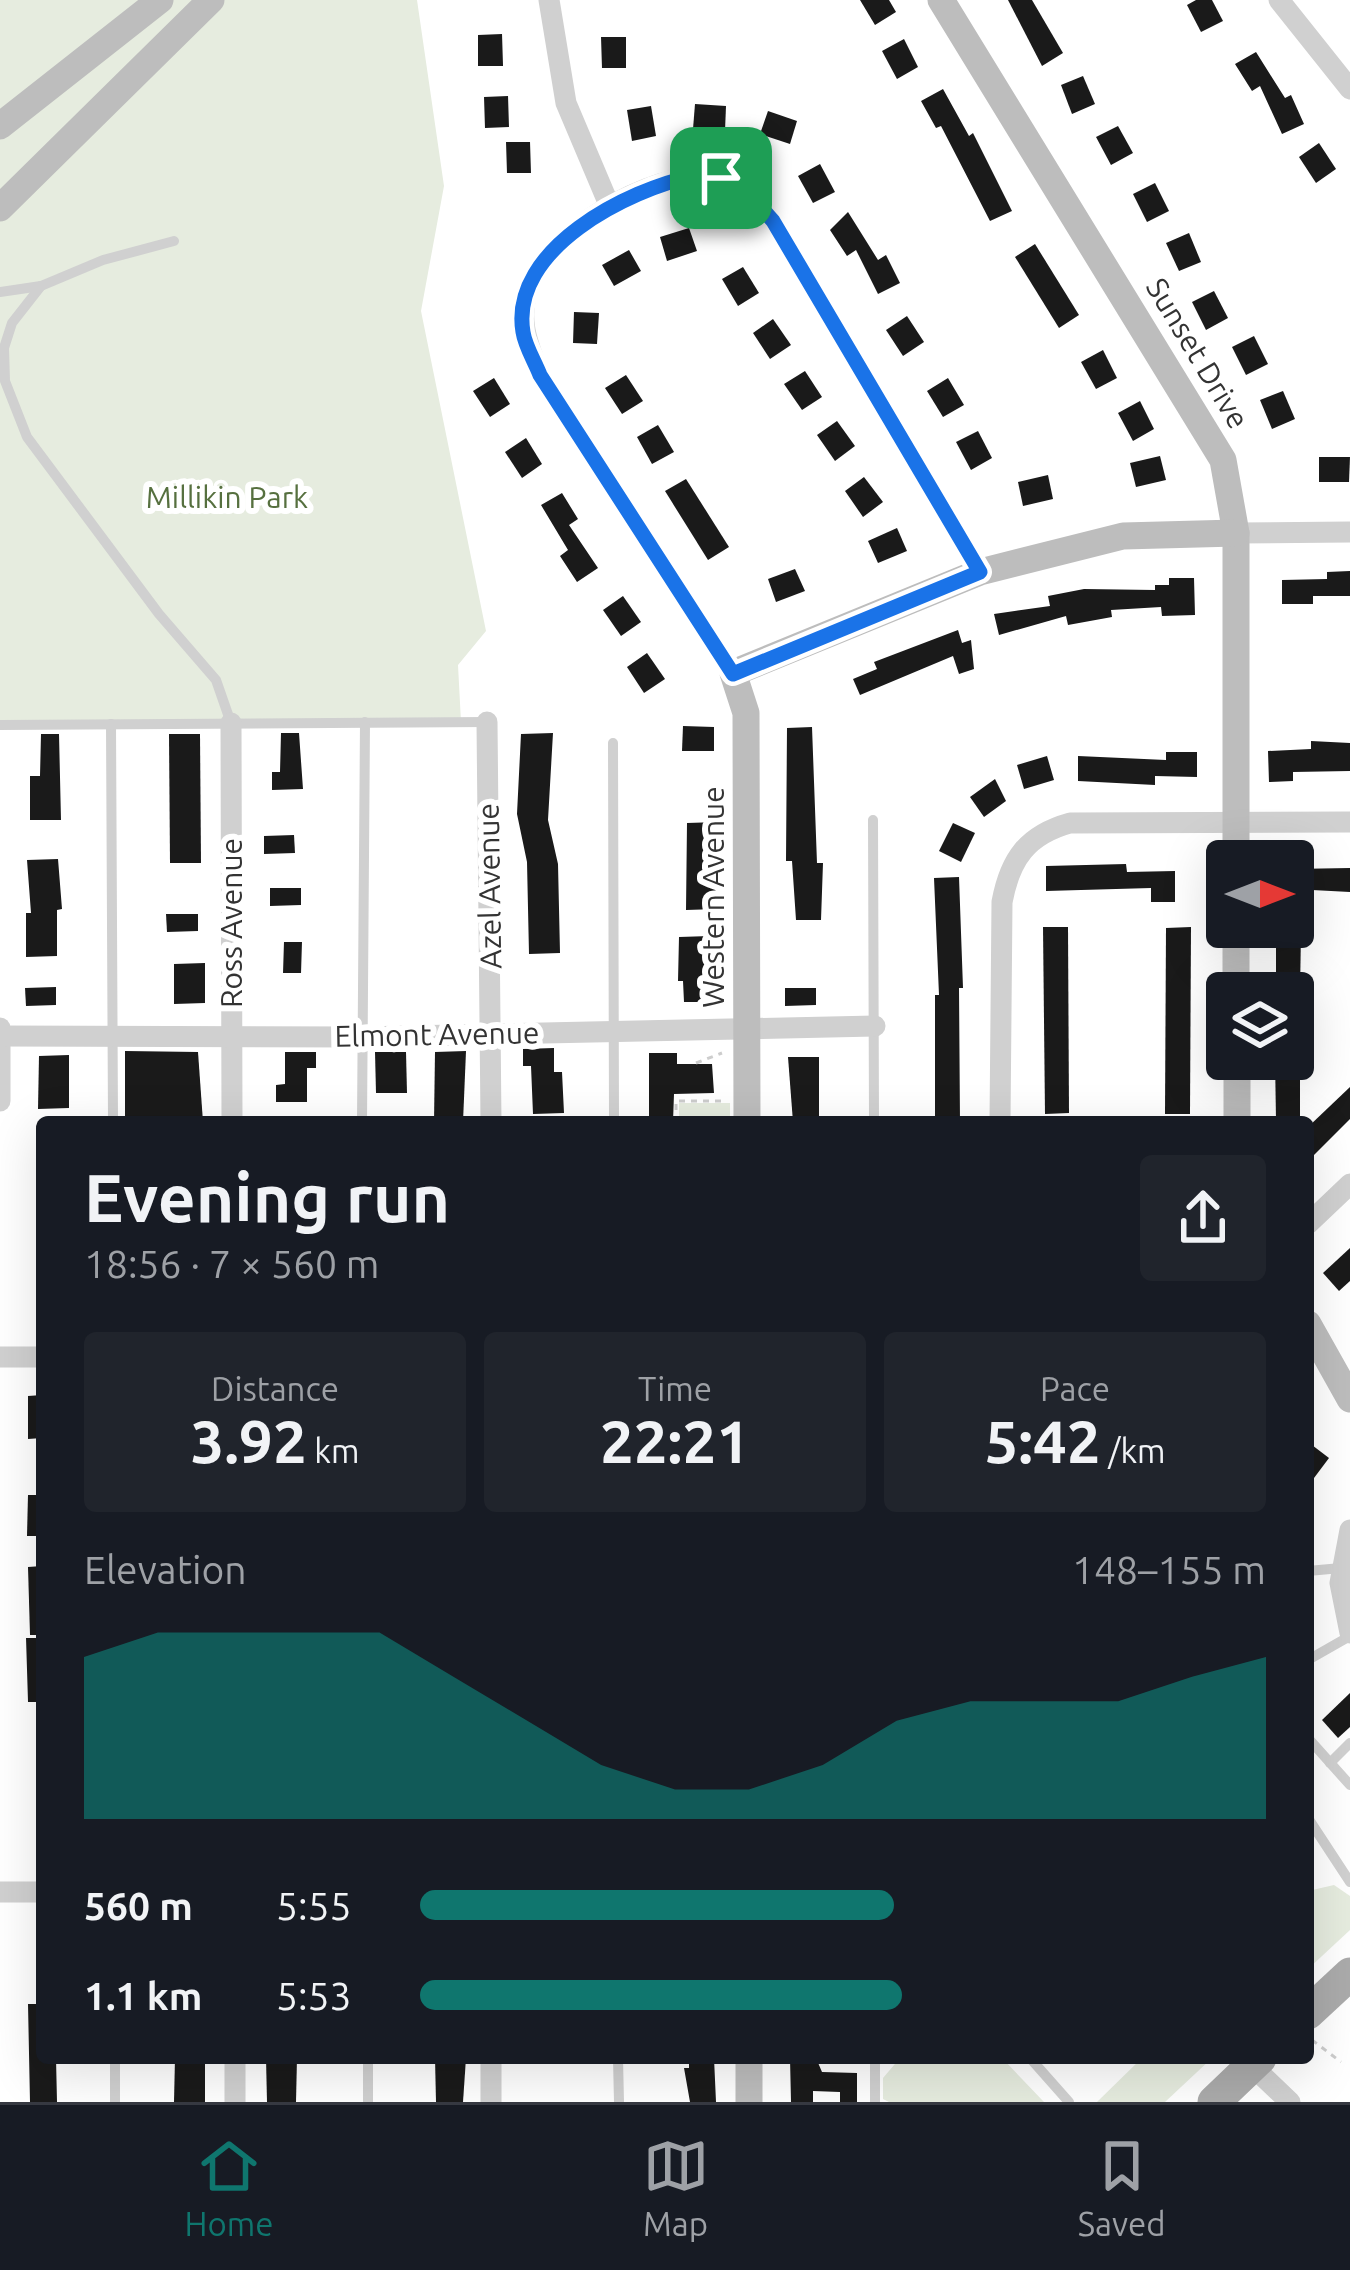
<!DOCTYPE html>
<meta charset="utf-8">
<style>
:root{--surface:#171b24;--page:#20242c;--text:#f1f3f6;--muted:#9ea1a6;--line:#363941;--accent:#0f766e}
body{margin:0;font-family:Ubuntu,sans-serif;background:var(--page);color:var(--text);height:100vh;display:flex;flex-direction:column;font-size:45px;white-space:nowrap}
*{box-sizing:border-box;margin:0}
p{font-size:39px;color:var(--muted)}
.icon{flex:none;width:66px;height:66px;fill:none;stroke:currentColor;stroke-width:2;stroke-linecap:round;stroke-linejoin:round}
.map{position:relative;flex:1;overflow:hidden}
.panel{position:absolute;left:36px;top:1116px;width:1278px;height:948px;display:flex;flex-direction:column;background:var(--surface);border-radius:12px;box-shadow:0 12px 48px #0002}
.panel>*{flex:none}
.needle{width:78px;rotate:90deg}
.tools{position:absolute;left:1206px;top:840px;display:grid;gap:24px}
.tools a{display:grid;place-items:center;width:108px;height:108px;border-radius:12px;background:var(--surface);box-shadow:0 12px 48px #0002;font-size:60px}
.pin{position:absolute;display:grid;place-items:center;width:102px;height:102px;color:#fff;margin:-51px;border-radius:24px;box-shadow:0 6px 18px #0006}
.round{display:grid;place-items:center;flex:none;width:126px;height:126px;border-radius:12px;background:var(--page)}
.overview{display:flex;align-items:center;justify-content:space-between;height:204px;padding:0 48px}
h1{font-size:66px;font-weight:600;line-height:90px}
.metrics{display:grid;grid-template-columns:repeat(3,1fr);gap:18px;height:204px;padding:12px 48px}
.metrics div{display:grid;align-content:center;border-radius:12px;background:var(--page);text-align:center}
.metrics b{font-size:60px;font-weight:600}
.metrics small{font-size:33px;font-weight:400}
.metrics p{font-size:33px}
.chart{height:336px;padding:24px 48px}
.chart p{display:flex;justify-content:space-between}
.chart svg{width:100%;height:216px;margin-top:12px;fill:var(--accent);opacity:.7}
ul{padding:0 48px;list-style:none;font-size:39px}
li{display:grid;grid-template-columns:192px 144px 1fr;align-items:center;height:90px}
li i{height:30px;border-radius:15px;background:var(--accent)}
.tab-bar{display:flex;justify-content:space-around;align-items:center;height:168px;border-top:3px solid var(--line);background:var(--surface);font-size:33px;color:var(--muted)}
.tab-bar a{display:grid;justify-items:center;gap:6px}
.tab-bar .current{color:var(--accent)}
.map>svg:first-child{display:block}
</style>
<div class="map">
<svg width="1350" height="2102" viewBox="0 0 1350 2102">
<rect width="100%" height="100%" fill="#fff"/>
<!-- green -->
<g fill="#e6ecdf">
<path d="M0 0H417L444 186 421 311 486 631 458 665 461 722 0 725Z"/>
<rect x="679" y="1103" width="51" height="19"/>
<path d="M1334 1885 1350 1896V1930L1308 1969V1891Z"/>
<path d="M900 2058H1002L1044 2102H889L883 2099V2078Z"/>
<path d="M1142 2058H1212L1165 2102H1097Z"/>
</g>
<!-- building -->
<g fill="#1a1a1a">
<path d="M860 0H889L896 12 875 25Z"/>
<path d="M1008 0H1032L1063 53 1042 66Z"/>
<path d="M1196 0H1212L1223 21 1201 32 1187 5Z"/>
<path d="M502 34 503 66H478V35Z"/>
<path d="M601 37H626V68H602Z"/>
<path d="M904 39 918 67 897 79 882 51Z"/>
<path d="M1256 52 1285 98 1291 95 1304 124 1282 134 1260 86 1252 91 1235 64Z"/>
<path d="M1083 76 1095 104 1072 114 1061 85Z"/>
<path d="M943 89 969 136 973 133 1012 211 990 221 941 126 936 128 921 101Z"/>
<path d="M508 96 509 127 485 128 484 97Z"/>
<path d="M695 104 726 106 725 131 693 129Z"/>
<path d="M651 106 656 136 632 141 627 110Z"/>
<path d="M768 111 797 121 790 144 760 134Z"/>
<path d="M1118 126 1133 153 1111 165 1096 137Z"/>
<path d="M506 142H530L531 173H507Z"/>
<path d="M1319 143 1336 169 1316 183 1299 157Z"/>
<path d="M820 164 835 192 813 203 798 176Z"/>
<path d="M1155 183 1169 211 1147 222 1133 194Z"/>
<path d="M848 212 878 260 886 255 900 283 878 294 856 250 847 256 830 230Z"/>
<path d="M689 228 697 251 667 261 660 237Z"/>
<path d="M1189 233 1201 262 1179 271 1166 243Z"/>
<path d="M1035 244 1079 315 1059 328 1015 257Z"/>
<path d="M629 250 641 271 614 286 602 265Z"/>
<path d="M743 267 759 293 738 306 722 279Z"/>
<path d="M1214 291 1228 318 1206 330 1192 302Z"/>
<path d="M574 312 599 313 597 344 573 343Z"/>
<path d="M907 316 924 342 903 356 886 330Z"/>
<path d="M773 319 791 345 770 359 753 333Z"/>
<path d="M1254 336 1268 364 1246 375 1232 347Z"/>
<path d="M1103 350 1117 378 1096 389 1081 362Z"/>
<path d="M805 371 822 397 802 410 784 384Z"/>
<path d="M626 375 643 401 622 414 605 388Z"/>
<path d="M494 378 510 404 490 417 473 391Z"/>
<path d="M948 378 964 405 943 417 927 391Z"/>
<path d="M1283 391 1295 419 1272 429 1260 400Z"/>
<path d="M1140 401 1154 429 1133 441 1118 413Z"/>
<path d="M837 421 855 446 835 461 817 435Z"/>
<path d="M658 425 674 452 652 464 637 437Z"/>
<path d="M978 431 992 458 971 470 956 442Z"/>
<path d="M526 438 542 464 522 478 505 452Z"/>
<path d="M1160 456 1166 480 1136 487 1130 463Z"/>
<path d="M1319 457H1350L1349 482H1319Z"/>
<path d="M1048 475 1053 499 1023 506 1018 482Z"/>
<path d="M864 477 883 502 863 517 845 491Z"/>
<path d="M686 479 729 547 708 560 665 491Z"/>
<path d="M562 493 578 519 569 525 598 568 577 582 560 556 568 550 541 505Z"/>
<path d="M897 528 907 551 878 563 868 541Z"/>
<path d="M795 569 805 591 776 602 768 579Z"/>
<path d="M1350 571V596H1313V604H1282V580L1327 579V572Z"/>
<path d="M1169 578H1194L1195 615 1162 616 1161 607 1111 610 1112 617 1068 625 1066 616 999 635 994 614 1050 606 1048 596 1084 589 1155 590V585H1169Z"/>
<path d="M623 596 641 622 621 636 603 610Z"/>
<path d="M958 630 962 643 971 640 974 669 959 674 953 656 860 695 853 679 877 669 874 662Z"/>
<path d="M647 653 665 679 644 693 627 667Z"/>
<path d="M683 726 714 727V751H682Z"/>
<path d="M812 727 817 863H823L821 920H796L792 861H786L787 728Z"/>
<path d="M281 733H299L303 789 272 790V772H280Z"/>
<path d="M553 733 548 820 558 864 560 953 529 954 527 862 517 814 521 734Z"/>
<path d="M41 734H59L61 820H30V776H40Z"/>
<path d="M169 734H200L201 863H170Z"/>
<path d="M1311 741 1350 743V771L1293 772V781L1269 782 1268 751 1311 749Z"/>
<path d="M1166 752H1197V777L1155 776V785L1078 781V756L1166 760Z"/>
<path d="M1047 756 1054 780 1024 789 1017 765Z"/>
<path d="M995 779 1006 801 984 817 970 797Z"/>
<path d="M718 822V840H712L717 909 686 910 687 823Z"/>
<path d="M953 823 975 833 961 862 939 851Z"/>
<path d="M294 835 295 853 264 854V836Z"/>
<path d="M58 859 62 909 57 910V956L26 957V913H31L27 860Z"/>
<path d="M1126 864 1127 872 1175 871V902H1151V888L1046 891V866Z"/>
<path d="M1350 868V892L1293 889V869Z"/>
<path d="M959 877 963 988H959L960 1122H935V995H939L934 878Z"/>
<path d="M270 888H301V905L270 906Z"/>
<path d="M166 914H198V931L167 932Z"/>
<path d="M1043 927H1068L1069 1113 1045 1114Z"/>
<path d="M1191 927 1190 1114H1165L1166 928Z"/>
<path d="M1276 931H1301L1300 993H1276Z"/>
<path d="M710 936 709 984H714V1002H684L683 981H678L679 937Z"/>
<path d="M284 942H302L301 973H283Z"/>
<path d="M205 963V1003L174 1004V964Z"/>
<path d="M56 987V1005L26 1006 25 988Z"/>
<path d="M785 988H816V1005L785 1006Z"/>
<path d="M554 1048V1072H562L564 1113 533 1114 531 1066H523V1049Z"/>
<path d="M125 1051 198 1052 203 1122H125Z"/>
<path d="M466 1051 463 1122H434L435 1052Z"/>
<path d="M285 1052H316V1068H307V1102H276V1085L285 1084Z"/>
<path d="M375 1052H406L407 1093H376Z"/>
<path d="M649 1053H677V1064H712L714 1093 674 1094 673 1122H649Z"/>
<path d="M69 1055V1108L38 1109 39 1056Z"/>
<path d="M788 1057H819V1122H793Z"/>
<path d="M1275 1059H1300V1119L1276 1120Z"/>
<path d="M1350 1087V1119L1308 1161V1127Z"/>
<path d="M1350 1248V1281L1339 1291 1323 1273Z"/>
<path d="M42 1395V1438L28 1439V1396Z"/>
<path d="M1308 1442 1329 1458 1308 1486Z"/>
<path d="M28 1495H42V1536H27Z"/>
<path d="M42 1566V1635H30L28 1567Z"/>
<path d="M26 1638H42V1702H28Z"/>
<path d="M1350 1693V1727L1338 1738 1322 1720Z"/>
<path d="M28 2004H42V2058H56L57 2102H30Z"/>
<path d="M175 2058H205V2102H174Z"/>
<path d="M266 2058H297L296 2102H267Z"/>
<path d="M435 2058H466L463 2102H436Z"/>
<path d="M689 2058H714L716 2102H690L684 2068H689Z"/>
<path d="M790 2058H816L822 2072 857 2073V2102H840V2092L813 2091V2102H791Z"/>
</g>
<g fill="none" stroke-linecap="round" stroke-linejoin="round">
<!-- path -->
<g stroke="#cdcdcd" stroke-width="3" stroke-dasharray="6 6" stroke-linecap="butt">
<path d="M696 1063 722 1053"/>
<path d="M676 1122V1101H722"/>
<path d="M1312 2040 1341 2062"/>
</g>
<!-- lane -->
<g stroke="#d0d0d0" stroke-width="10">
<path d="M41 286 12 323 4 348 5 381 27 437 159 614 216 680 231 723"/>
<path d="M0 292 41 286 103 260 174 241"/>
<path d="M111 724 113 1122"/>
<path d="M0 725 487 722"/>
<path d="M613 743 614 1122"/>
<path d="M873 820 874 1122"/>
<path d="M362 1122 365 722"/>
<path d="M1308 1571 1341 1568"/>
<path d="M1308 1660 1350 1636"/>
<path d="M1308 1738 1350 1785"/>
<path d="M1330 1763 1350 1743"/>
<path d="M1308 1818 1350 1882"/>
<path d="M115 2058V2102"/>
<path d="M368 2058V2102"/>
<path d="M618 2058 619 2102"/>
<path d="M875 2058V2102"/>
<path d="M1030 2058 1069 2102"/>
</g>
<!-- street -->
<g stroke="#d0d0d0" stroke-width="21">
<path d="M549 0 566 103 610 207"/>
<path d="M1279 0 1350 89"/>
<path d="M1236 533 1350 532"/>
<path d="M733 673 540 375C526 341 515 313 533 277 557 226 669 162 724 179 746 186 759 205 774 221L980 572"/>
<path d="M487 722 491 1122"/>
<path d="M231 723 232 1122"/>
<path d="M0 1028V1101"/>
<path d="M0 1036 361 1037 875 1026"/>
<path d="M1000 1122 1002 902C1010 859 1027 835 1070 823L1350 822"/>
<path d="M1308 1224 1350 1184"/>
<path d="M0 1357H42"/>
<path d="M1350 1530 1340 1583 1350 1633"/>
<path d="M0 1892H42"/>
<path d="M235 2058V2102"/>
<path d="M491 2058V2102"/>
<path d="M1252 2066 1290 2102"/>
</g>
<!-- secondary -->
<g stroke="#bdbdbd" stroke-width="27">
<path d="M941 0 1223 460 1236 533V861"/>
<path d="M0 126 160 0"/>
<path d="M0 208 211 0"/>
<path d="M1236 927V993"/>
<path d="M1237 1059V1122"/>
<path d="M747 1122 746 713 733 673 980 572 1123 536 1236 533"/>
<path d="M1308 1324 1350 1399"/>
<path d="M749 2058V2102"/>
</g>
<!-- primary -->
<g stroke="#ababab" stroke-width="33">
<path d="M1308 2013 1350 1974"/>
<path d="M1214 2102 1260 2058"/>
</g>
</g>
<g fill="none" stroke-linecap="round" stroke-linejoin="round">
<defs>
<path id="route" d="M694 176 743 187 773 221 980 572 733 674 540 375C535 362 525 346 523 332 509 249 629 189 694 176Z"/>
</defs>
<!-- route casing -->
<use href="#route" stroke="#fff" stroke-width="24"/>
<!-- route -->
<use href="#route" stroke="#1a73e8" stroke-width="15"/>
</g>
<g text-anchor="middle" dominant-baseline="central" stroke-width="12" stroke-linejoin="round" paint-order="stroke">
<!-- street labels -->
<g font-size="30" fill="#333" stroke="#fff">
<text transform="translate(1198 353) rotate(59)">Sunset Drive</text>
<text transform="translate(489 886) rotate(-91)">Azel Avenue</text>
<text transform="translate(713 897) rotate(-90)">Western Avenue</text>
<text transform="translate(231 923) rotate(-90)">Ross Avenue</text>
<text transform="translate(437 1034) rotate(-1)">Elmont Avenue</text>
</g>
<!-- park labels -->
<g font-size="30" fill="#56703f" stroke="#fff">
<text x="227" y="497">Millikin Park</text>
</g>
</g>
</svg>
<div class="tools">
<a><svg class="needle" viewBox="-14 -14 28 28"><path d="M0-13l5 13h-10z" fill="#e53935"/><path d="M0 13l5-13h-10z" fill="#9ea1a6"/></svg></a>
<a><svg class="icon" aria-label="layers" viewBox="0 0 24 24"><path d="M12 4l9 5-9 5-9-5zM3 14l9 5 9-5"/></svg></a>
</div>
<div class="pin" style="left:721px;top:178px;background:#1e9e55"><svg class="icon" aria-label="arrive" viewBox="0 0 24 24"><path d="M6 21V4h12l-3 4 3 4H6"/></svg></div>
<section class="panel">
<div class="overview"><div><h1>Evening run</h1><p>18:56 · 7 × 560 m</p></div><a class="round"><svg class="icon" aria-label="share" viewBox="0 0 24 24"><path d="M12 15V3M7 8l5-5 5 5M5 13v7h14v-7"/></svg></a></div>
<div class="metrics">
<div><p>Distance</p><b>3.92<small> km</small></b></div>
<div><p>Time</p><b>22:21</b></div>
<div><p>Pace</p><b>5:42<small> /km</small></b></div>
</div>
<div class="chart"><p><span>Elevation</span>148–155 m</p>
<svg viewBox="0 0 160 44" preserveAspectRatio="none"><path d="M0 44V11L10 6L20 6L30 6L40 6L50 15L60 24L70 33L80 38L90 38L100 33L110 24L120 20L130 20L140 20L150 15L160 11V44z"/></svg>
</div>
<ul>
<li><b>560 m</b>5:55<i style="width:56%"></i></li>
<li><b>1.1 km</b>5:53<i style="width:57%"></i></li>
</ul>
</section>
</div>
<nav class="tab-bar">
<a class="current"><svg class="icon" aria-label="home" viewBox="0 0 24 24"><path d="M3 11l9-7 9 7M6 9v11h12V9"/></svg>Home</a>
<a><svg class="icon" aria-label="map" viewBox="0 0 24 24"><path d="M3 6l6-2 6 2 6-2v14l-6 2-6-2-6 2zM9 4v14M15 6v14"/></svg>Map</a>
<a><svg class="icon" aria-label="saved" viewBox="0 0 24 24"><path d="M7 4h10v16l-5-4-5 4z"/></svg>Saved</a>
</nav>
